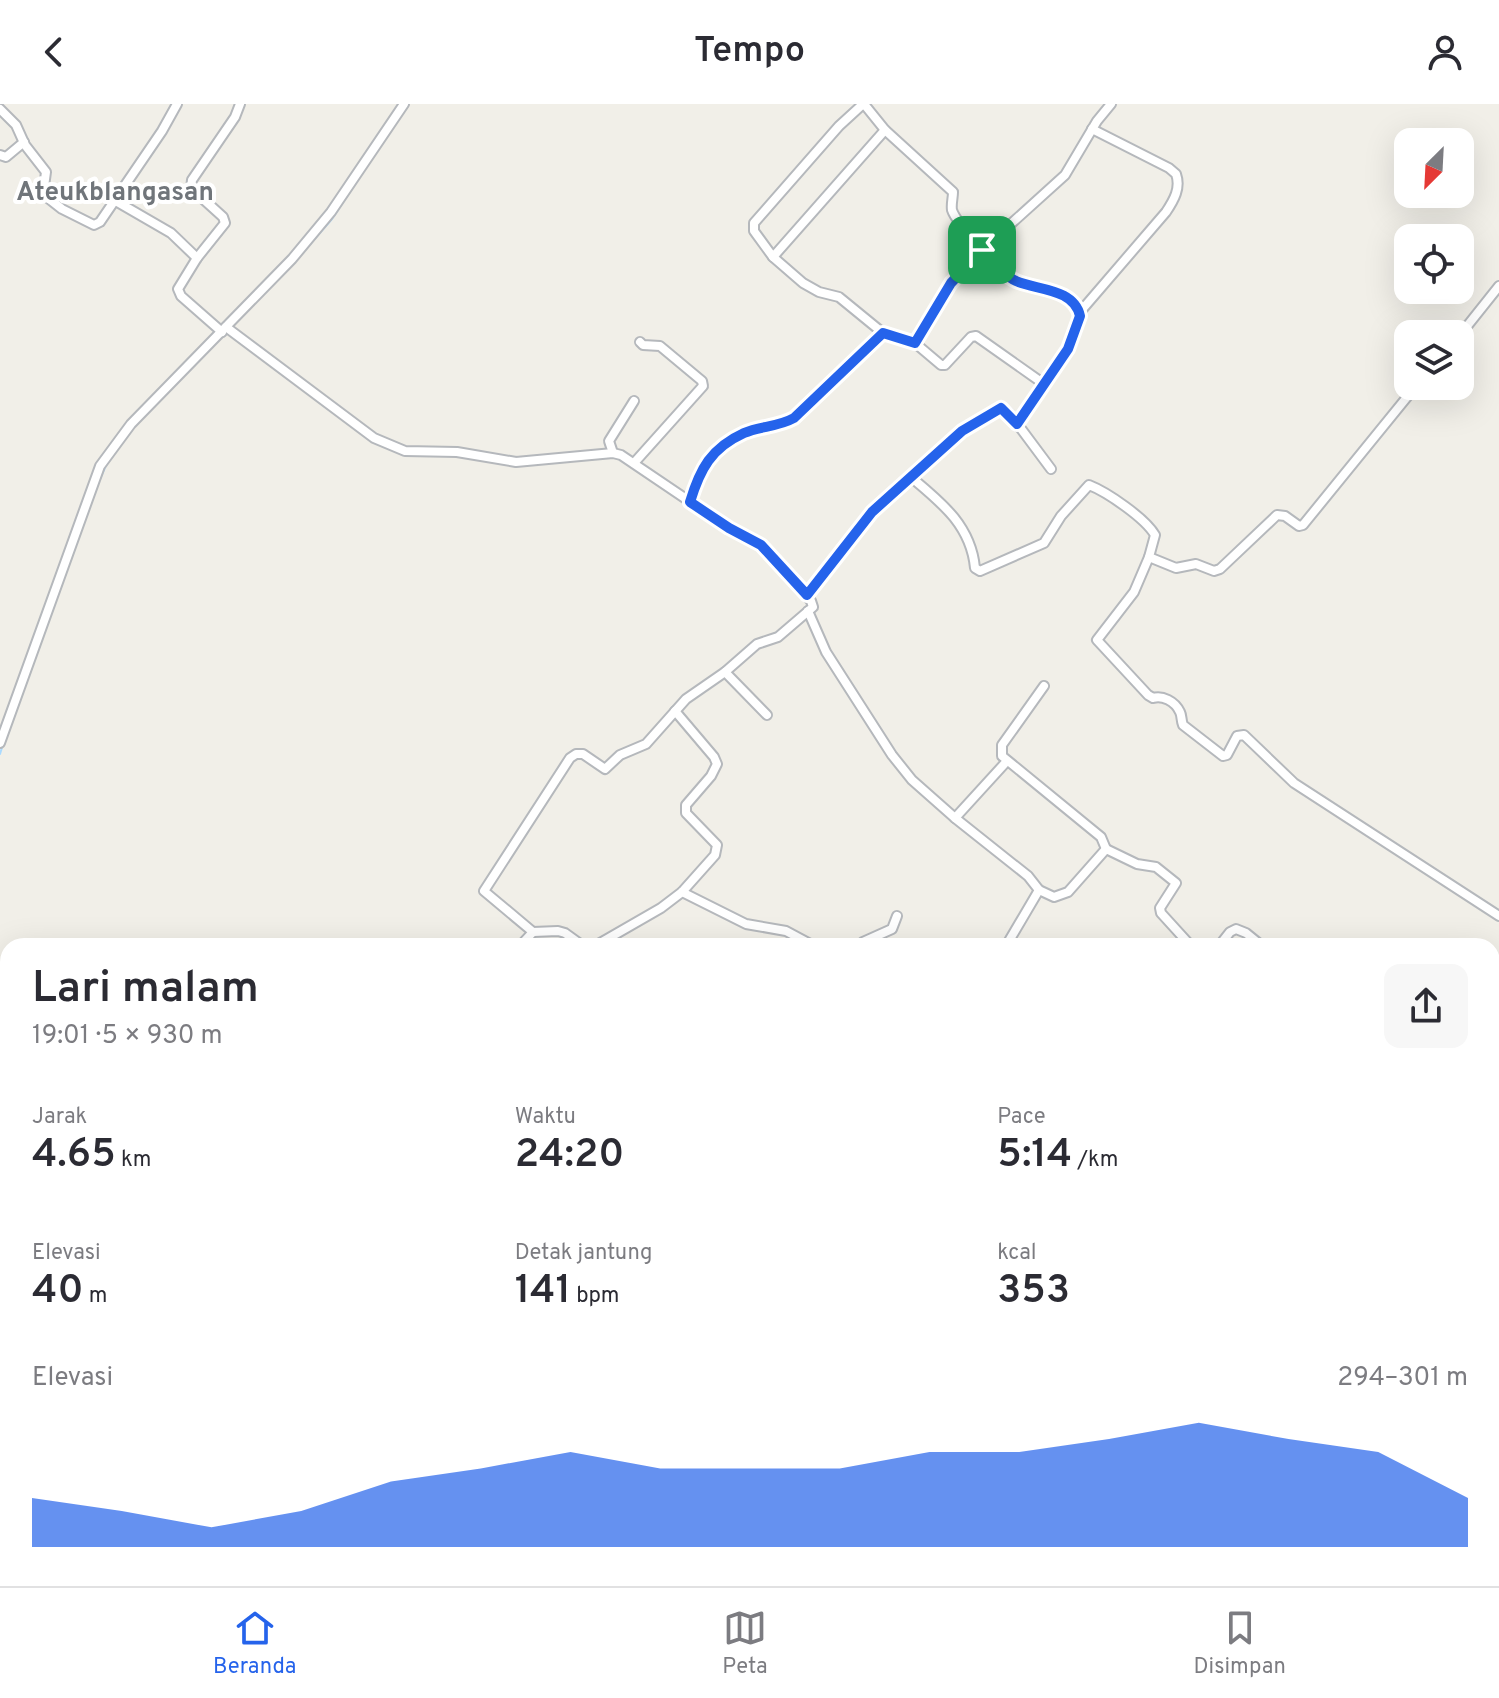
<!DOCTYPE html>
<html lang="id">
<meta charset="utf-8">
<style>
:root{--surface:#fff;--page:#f7f7f7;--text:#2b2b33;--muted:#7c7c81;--line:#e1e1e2;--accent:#2563eb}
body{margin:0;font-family:Overpass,sans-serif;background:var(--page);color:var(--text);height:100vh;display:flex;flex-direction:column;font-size:30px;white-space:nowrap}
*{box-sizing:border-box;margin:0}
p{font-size:26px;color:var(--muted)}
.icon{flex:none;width:44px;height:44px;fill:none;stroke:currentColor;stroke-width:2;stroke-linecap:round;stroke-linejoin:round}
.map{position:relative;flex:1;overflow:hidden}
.drawer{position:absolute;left:0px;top:834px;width:1500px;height:648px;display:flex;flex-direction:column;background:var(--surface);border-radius:24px 24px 0 0;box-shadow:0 8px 32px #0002}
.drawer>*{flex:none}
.needle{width:52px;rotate:204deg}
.controls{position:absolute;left:1394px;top:24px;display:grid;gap:16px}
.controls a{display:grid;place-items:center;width:80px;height:80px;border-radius:16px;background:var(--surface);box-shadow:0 8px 32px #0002;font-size:40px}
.pin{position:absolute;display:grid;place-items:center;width:68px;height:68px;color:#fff;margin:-34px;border-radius:16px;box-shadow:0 4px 12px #0006}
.round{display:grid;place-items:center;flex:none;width:84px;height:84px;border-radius:16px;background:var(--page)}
.head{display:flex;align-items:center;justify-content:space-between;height:136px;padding:0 32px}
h1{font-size:44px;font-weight:600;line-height:60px}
.figures{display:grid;grid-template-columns:repeat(3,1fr);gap:12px;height:136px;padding:8px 32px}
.figures div{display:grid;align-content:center}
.figures b{font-size:40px;font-weight:600}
.figures small{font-size:22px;font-weight:400}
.figures p{font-size:22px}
.chart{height:224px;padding:16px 32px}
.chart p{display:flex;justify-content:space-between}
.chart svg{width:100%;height:144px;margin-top:8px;fill:var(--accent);opacity:.7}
header{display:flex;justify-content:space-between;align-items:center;height:104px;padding:0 32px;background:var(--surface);font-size:36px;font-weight:600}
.menu{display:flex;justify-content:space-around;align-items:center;height:112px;border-top:2px solid var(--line);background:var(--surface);font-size:22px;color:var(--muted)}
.menu a{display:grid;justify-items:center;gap:4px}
.menu .current{color:var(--accent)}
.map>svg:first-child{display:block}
</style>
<header><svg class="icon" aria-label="back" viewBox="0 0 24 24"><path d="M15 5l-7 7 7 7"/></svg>Tempo<svg class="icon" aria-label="person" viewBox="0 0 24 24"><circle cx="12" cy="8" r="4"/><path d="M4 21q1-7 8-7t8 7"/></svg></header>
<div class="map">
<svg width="1499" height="1482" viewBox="0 0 1499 1482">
<rect width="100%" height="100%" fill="#f1efe8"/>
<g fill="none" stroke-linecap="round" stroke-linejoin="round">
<!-- stream -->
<g stroke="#aadaff" stroke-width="2">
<path d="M297 155 332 115 359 74"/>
<path d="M100 375 107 359"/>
<path d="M0 650 3 640"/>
</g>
<defs>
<g id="street">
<path d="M864 0 885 26 953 88C953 94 951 100 952 106 956 119 1002 170 1014 176 1035 187 1067 182 1080 208"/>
<path d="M0 5 16 21 25 41 46 68 43 90 62 105 94 121 100 118 162 27 177 0"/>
<path d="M885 26 773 153 803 179 819 188 839 193 883 229 915 239 941 261H945L971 233 976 232 1044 280"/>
<path d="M0 51 6 53 24 38"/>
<path d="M114 96 171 129 197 154"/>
<path d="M773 153 754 127V119L839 22 863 0"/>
<path d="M226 223 374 334 405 347 457 348 516 358 613 349 621 351 729 424 761 441 811 497 813 503 778 533 757 540 725 568 686 595 646 640 620 651 605 665 583 650H576L570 654 484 787 533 828 520 842"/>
<path d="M222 228 181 192 178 185 197 154 225 119 223 113 191 84 192 76 235 13 240 0"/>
<path d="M1460 231 1499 182"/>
<path d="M915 239 951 179 982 146 1065 71 1097 17 1111 0"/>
<path d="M1017 320 1072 238 1080 208 1166 108C1174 96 1181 84 1176 70L1169 64 1092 25"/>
<path d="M613 349 609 337 634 297"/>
<path d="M634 359 703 282 702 277 660 242 643 241 640 238"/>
<path d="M912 374C942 399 971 422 975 464L980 467 1044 439 1061 412 1089 381C1107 388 1145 414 1155 431L1149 453 1176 464 1196 460 1214 467 1220 465 1277 411 1285 412 1299 422 1303 421 1416 282"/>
<path d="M690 398C700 365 711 344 744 329 760 322 778 323 794 314L883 229"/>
<path d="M1149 453 1134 488 1097 536 1148 591 1153 594C1162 591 1175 597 1180 608 1182 612 1181 616 1183 621L1223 652 1227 651 1237 632 1244 631 1294 679 1499 812"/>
<path d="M807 491C828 464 848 435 871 409 888 390 985 303 1004 305L1010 310 1051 365"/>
<path d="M808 507 826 548 892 651 912 676 955 714 1028 772 1039 786 1054 793 1068 788 1106 745 1137 760 1156 763 1176 779 1160 804 1161 809 1191 842"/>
<path d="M725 568 767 611"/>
<path d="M1044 582 1002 641V652L1101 733 1106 745"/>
<path d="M0 639 100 362 131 320 292 155 331 108 404 0"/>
<path d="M955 714 1007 657"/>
<path d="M682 788 746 820 786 827 814 842"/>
<path d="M533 828 558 827 565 829 583 842"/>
<path d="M595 842 661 804 682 788 715 751 717 741 686 709V701L711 672 717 660 714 653 675 607"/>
<path d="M859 842 863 838 892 825 897 812"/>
<path d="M1006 842 1039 786"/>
<path d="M1219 842 1230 828 1236 825 1246 829 1262 842"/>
<path d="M1492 912 1499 908"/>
<path d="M1492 934 1493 951 1499 959"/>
<path d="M1492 1167 1499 1175"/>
<path d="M0 1176 8 1180"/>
<path d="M989 1474 997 1482"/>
<path d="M114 1482 118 1474"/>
<path d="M810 1482 811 1474"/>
</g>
</defs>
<!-- street casing -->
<use href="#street" stroke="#b5b8bc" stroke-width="12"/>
<!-- street -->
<use href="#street" stroke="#fff" stroke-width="8"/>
</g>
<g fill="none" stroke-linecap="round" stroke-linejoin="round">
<defs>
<path id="route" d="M982 146C992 156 1003 171 1016 177 1036 186 1074 184 1080 212L1068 245 1017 320 1001 304 962 327 872 408 807 491 761 441 729 424 690 398C700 365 711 344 744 329 760 322 778 323 794 314L883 229 915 239 951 179Z"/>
</defs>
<!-- route casing -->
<use href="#route" stroke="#fff" stroke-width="16"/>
<!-- route -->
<use href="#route" stroke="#2563eb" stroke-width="10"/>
</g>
<g text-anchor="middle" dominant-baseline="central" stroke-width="8" stroke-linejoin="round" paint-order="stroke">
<!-- quarter labels -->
<g font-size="26" font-weight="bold" fill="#70757a" stroke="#fff">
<text x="115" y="89">Ateukblangasan</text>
</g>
</g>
</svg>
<div class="controls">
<a><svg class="needle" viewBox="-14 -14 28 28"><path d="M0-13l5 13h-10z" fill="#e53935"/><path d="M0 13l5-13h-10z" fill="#7c7c81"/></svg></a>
<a><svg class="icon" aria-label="locate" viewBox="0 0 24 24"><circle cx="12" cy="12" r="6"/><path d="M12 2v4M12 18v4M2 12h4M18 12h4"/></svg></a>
<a><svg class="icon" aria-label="layers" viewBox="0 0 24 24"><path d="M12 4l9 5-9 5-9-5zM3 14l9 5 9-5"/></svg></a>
</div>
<div class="pin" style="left:982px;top:146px;background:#1e9e55"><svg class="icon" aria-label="arrive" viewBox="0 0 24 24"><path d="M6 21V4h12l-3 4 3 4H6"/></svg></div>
<section class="drawer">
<div class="head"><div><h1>Lari malam</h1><p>19:01 · 5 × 930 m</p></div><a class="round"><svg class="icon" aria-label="share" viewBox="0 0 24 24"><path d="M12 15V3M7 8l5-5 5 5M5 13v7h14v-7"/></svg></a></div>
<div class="figures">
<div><p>Jarak</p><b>4.65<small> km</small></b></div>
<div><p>Waktu</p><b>24:20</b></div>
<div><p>Pace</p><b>5:14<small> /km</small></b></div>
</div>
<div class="figures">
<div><p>Elevasi</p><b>40<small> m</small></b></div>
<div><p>Detak jantung</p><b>141<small> bpm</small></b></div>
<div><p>kcal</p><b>353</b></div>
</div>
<div class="chart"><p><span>Elevasi</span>294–301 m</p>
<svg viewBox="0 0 160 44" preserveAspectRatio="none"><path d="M0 44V29L10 33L20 38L30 33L40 24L50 20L60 15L70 20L80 20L90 20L100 15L110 15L120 11L130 6L140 11L150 15L160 29V44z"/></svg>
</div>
</section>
</div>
<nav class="menu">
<a class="current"><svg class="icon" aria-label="home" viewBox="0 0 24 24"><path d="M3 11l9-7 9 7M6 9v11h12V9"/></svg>Beranda</a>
<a><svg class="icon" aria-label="map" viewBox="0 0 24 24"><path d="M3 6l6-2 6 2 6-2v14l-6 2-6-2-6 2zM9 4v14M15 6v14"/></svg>Peta</a>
<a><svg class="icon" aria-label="saved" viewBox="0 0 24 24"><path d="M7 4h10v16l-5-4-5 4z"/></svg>Disimpan</a>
</nav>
